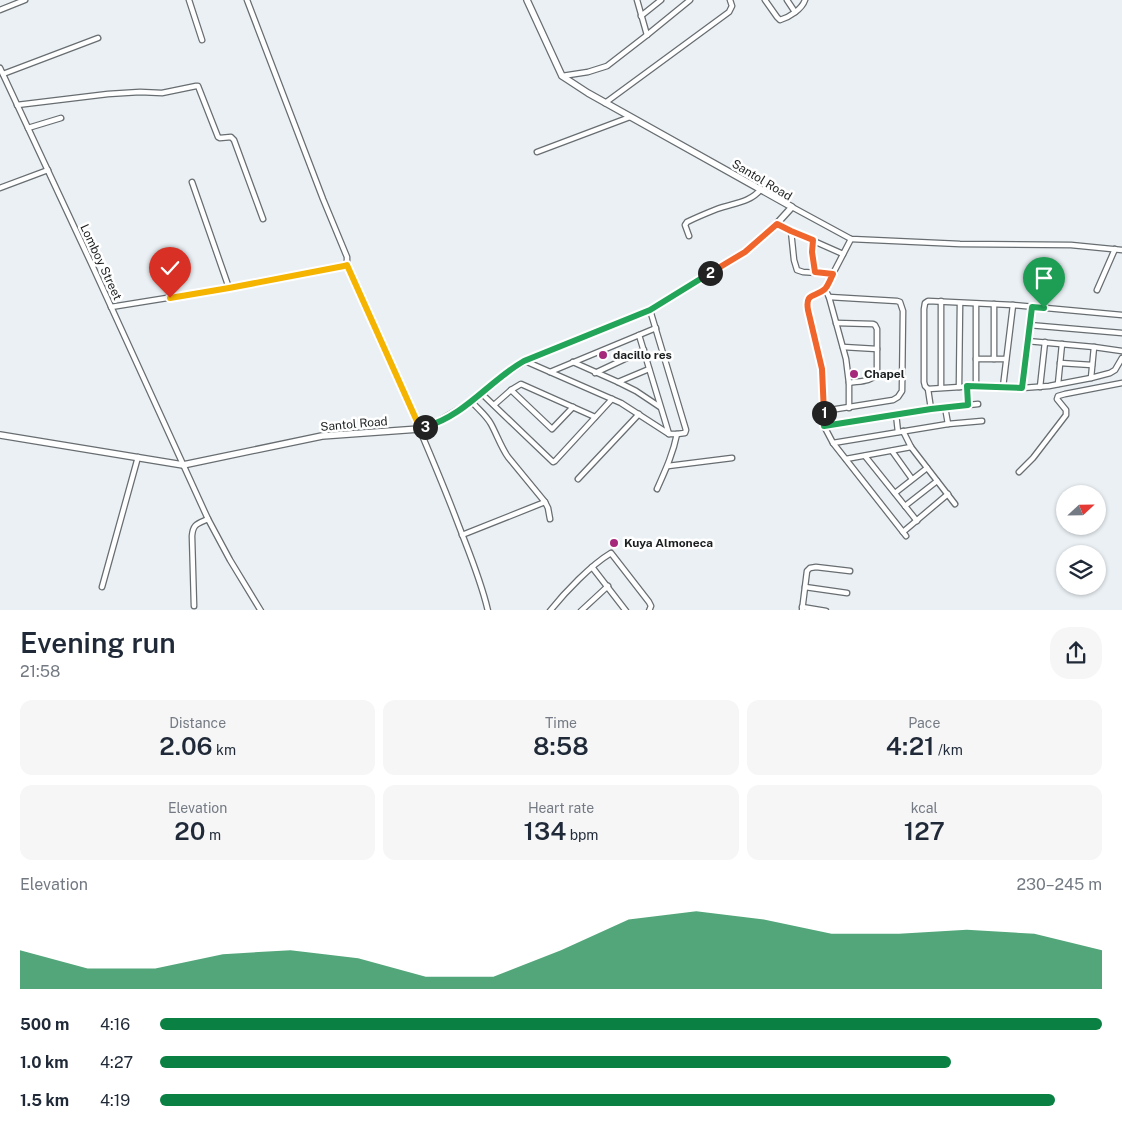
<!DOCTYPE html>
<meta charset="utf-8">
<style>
:root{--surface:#fff;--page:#f6f6f7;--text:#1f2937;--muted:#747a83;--accent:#0b8043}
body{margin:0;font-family:"Public Sans",sans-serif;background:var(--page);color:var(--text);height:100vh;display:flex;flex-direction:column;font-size:19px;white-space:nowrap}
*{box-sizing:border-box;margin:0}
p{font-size:16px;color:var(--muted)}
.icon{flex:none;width:28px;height:28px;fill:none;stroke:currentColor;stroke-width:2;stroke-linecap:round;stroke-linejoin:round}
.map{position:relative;height:610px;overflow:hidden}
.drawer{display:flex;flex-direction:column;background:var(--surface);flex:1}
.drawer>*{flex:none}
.needle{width:32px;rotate:68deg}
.fabs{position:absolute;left:1056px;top:485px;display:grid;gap:10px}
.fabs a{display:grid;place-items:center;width:50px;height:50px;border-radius:50%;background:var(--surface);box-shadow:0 1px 4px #0004;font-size:25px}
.pin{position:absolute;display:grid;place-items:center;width:42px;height:42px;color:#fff;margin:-51px -21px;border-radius:50% 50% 50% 0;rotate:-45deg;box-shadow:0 0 5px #0007}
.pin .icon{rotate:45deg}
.km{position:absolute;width:25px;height:25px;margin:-12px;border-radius:50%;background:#222;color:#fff;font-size:14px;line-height:25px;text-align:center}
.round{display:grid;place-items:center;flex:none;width:52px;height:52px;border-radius:20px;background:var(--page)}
.summary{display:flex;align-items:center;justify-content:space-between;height:85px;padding:0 20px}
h1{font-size:28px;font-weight:600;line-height:38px}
.figures{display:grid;grid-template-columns:repeat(3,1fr);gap:8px;height:85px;padding:5px 20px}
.figures div{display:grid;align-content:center;border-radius:12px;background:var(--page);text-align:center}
.figures b{font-size:25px;font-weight:600}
.figures small{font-size:14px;font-weight:400}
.figures p{font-size:14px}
.chart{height:140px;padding:10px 20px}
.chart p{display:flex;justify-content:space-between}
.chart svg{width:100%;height:90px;margin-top:5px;fill:var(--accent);opacity:.7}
ul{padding:0 20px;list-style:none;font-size:16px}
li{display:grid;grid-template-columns:80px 60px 1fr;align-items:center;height:38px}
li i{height:12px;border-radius:6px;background:var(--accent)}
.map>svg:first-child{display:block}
</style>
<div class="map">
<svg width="1122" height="611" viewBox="0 0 1122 611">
<rect width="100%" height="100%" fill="#eaf0f4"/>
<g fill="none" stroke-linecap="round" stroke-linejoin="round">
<defs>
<g id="minor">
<path d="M189 0 202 40"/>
<path d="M637 0 647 35"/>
<path d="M765 0 777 17 780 20C790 17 802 9 805 0"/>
<path d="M787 0 795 12"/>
<path d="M0 10 25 0"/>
<path d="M641 16 661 0"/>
<path d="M0 68 92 265 208 519 230 560 261 611"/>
<path d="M3 74 98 38"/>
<path d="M562 76 588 72 607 66 647 35 690 0"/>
<path d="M605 103 729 12 732 6 730 0"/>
<path d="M17 105 108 94 140 92 162 93 196 86H198L218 137 220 138 231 137 234 140 263 219"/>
<path d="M28 128 61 118"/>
<path d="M537 152 630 117"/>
<path d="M192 182 229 288"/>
<path d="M0 188 48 170"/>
<path d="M792 207 851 239 960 244 1071 245 1122 250"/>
<path d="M777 224 791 231 843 254"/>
<path d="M791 231 794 260 797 270 803 272 833 274"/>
<path d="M689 236 685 225 687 222C697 217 707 213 717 209 733 203 750 203 761 189"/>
<path d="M851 239 825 289 809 298 807 302 808 310 822 369 824 426 833 443 903 532 906 536"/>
<path d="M813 240V252L815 272"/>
<path d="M347 265C384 349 424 434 457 521 468 550 481 580 488 611"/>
<path d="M825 289 829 297 846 359 849 383V408"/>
<path d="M1097 290 1115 249"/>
<path d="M941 301V387"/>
<path d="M976 304V386"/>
<path d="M111 307 229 288 344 266 347 265V257L323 199 247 0"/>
<path d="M1122 315 1013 305 928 301 925 303 924 309V382L925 386 928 389 976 386 1022 388 1049 386 1091 378 1110 373 1115 370 1122 358"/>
<path d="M836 323 873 324 875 325 877 329V374C871 382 858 381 849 383"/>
<path d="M1029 325 1122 333"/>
<path d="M639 335 669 434"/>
<path d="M1027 341 1094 347 1122 351"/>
<path d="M843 347 877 349"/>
<path d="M976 359H1006"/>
<path d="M994 359V304"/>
<path d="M525 361 621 403 669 434H677L685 433 686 430 650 310"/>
<path d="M573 362 618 382 636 391 660 407"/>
<path d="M1060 363 1092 365"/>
<path d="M550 372 656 328"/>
<path d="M595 373 644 350"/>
<path d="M1091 378 1094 347"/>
<path d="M618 382 649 369"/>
<path d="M1058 384 1062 344"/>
<path d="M967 386 968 405"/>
<path d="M959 387 960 303"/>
<path d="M1003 387 1013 305"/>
<path d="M1040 387 1045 342"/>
<path d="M1022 388 1032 307"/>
<path d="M928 389 931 409"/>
<path d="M511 390 552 429 573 407"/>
<path d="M482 394 553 462 555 461 612 399"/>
<path d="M472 402C478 409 486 415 491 424 497 435 501 447 508 457L545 502 548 508 550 519"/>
<path d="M494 405 511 390 521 384 595 417"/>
<path d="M945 407 948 424"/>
<path d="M824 411 893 400 898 397 902 391 903 311 900 302 897 301 829 297"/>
<path d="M896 414 898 432"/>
<path d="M824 426 931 409 978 404"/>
<path d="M903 431 911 447 955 504"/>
<path d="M833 443 948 424 982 421"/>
<path d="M892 451 912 479"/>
<path d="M865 456 917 521"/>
<path d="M846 459 911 447"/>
<path d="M668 466 732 458"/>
<path d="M1019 472 1033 458 1066 415V410L1057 399 1058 396 1065 394 1122 383"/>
<path d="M578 479 639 414"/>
<path d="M657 489C665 471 673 454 677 434"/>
<path d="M895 493 927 468"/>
<path d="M905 506 937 481"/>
<path d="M903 532 948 494"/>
<path d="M462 535 545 502"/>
<path d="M592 567 626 611"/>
<path d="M102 587 138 457"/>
<path d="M805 587 847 593"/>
<path d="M194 606 192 536C193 524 197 524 208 519"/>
<path d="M802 607 826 611"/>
<path d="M550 611C565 592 591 565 611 553L649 602 651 606 649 611"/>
<path d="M581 611 608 586"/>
<path d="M802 611 807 571 810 568 816 567 850 571"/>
</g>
<path id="tertiary" d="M0 435 183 465 322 436 419 429 429 426 441 420 472 402 506 373 525 361 650 310 745 252 771 230 792 207 588 93 562 76 527 0"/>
</defs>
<!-- minor casing -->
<use href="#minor" stroke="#676d70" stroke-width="7"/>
<!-- tertiary casing -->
<use href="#tertiary" stroke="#676d70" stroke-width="8"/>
<!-- minor -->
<use href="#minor" stroke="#fff" stroke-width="4.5"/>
<!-- tertiary -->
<use href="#tertiary" stroke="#fff" stroke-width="5.5"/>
</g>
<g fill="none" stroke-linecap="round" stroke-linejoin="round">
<defs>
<path id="split-1" d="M824 413V426L931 409 968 405 967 386 1022 388 1032 307 1044 308"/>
<path id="split-2" d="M710 273 745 252 777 224 791 231 813 240 812 252 815 272 833 274C831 278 828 286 825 289 815 298 805 292 808 310L822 369 824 413"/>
<path id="split-3" d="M425 427C466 415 489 381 524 361L650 310 710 273"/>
<path id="split-4" d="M170 298 229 288 344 266 347 265 420 428 425 427"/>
</defs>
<!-- split-1 casing -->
<use href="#split-1" stroke="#fff" stroke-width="10"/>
<!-- split-2 casing -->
<use href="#split-2" stroke="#fff" stroke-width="10"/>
<!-- split-3 casing -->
<use href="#split-3" stroke="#fff" stroke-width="10"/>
<!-- split-4 casing -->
<use href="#split-4" stroke="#fff" stroke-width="10"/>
<!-- split-1 -->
<use href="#split-1" stroke="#22a559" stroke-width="6"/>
<!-- split-2 -->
<use href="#split-2" stroke="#f0652b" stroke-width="6"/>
<!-- split-3 -->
<use href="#split-3" stroke="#22a559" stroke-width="6"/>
<!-- split-4 -->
<use href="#split-4" stroke="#f5b400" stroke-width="6"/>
</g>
<!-- markers -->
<g fill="#a5287a" stroke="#fff" stroke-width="2">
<circle cx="603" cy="355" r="5"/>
<circle cx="854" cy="374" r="5"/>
<circle cx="614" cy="543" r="5"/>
</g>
<g text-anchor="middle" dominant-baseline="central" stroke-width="5" stroke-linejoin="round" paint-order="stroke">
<!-- street labels -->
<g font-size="12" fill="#1c1f20" stroke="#fff">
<text transform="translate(762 180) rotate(31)">Santol Road</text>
<text transform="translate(101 262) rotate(65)">Lomboy Street</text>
<text transform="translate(354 424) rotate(-5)">Santol Road</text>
</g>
<!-- poi labels -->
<g font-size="12" font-weight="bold" fill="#1c1f20" stroke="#fff" text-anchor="start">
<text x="613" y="355">dacillo res</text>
<text x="864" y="374">Chapel</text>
<text x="624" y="543">Kuya Almoneca</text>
</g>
</g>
</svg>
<div class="fabs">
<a><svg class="needle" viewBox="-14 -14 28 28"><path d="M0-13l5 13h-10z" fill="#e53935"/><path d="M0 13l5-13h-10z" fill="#747a83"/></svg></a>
<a><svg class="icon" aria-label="layers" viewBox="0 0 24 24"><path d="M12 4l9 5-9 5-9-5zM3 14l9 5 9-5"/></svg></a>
</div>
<div class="pin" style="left:1044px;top:308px;background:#1e9e55"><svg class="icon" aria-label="arrive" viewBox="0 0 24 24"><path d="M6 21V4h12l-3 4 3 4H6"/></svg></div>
<div class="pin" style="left:170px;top:298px;background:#d93025"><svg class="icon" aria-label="check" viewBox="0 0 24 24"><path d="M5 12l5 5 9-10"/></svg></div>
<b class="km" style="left:824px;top:413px">1</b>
<b class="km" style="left:710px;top:273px">2</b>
<b class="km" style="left:425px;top:427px">3</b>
</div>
<section class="drawer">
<div class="summary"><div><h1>Evening run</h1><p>21:58</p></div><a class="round"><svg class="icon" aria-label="share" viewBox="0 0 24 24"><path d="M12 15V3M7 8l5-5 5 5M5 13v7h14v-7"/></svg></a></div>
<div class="figures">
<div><p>Distance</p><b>2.06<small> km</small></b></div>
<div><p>Time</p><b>8:58</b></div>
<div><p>Pace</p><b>4:21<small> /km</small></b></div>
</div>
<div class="figures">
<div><p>Elevation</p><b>20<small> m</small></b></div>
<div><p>Heart rate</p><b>134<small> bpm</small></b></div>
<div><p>kcal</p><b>127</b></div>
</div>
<div class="chart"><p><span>Elevation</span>230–245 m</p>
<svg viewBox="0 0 160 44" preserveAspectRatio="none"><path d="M0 44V25L10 34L20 34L30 27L40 25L50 29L60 38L70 38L80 25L90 10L100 6L110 10L120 17L130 17L140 15L150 17L160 25V44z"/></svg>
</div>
<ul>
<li><b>500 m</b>4:16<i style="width:100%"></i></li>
<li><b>1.0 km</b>4:27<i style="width:84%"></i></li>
<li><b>1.5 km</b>4:19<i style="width:95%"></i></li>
</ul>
</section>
